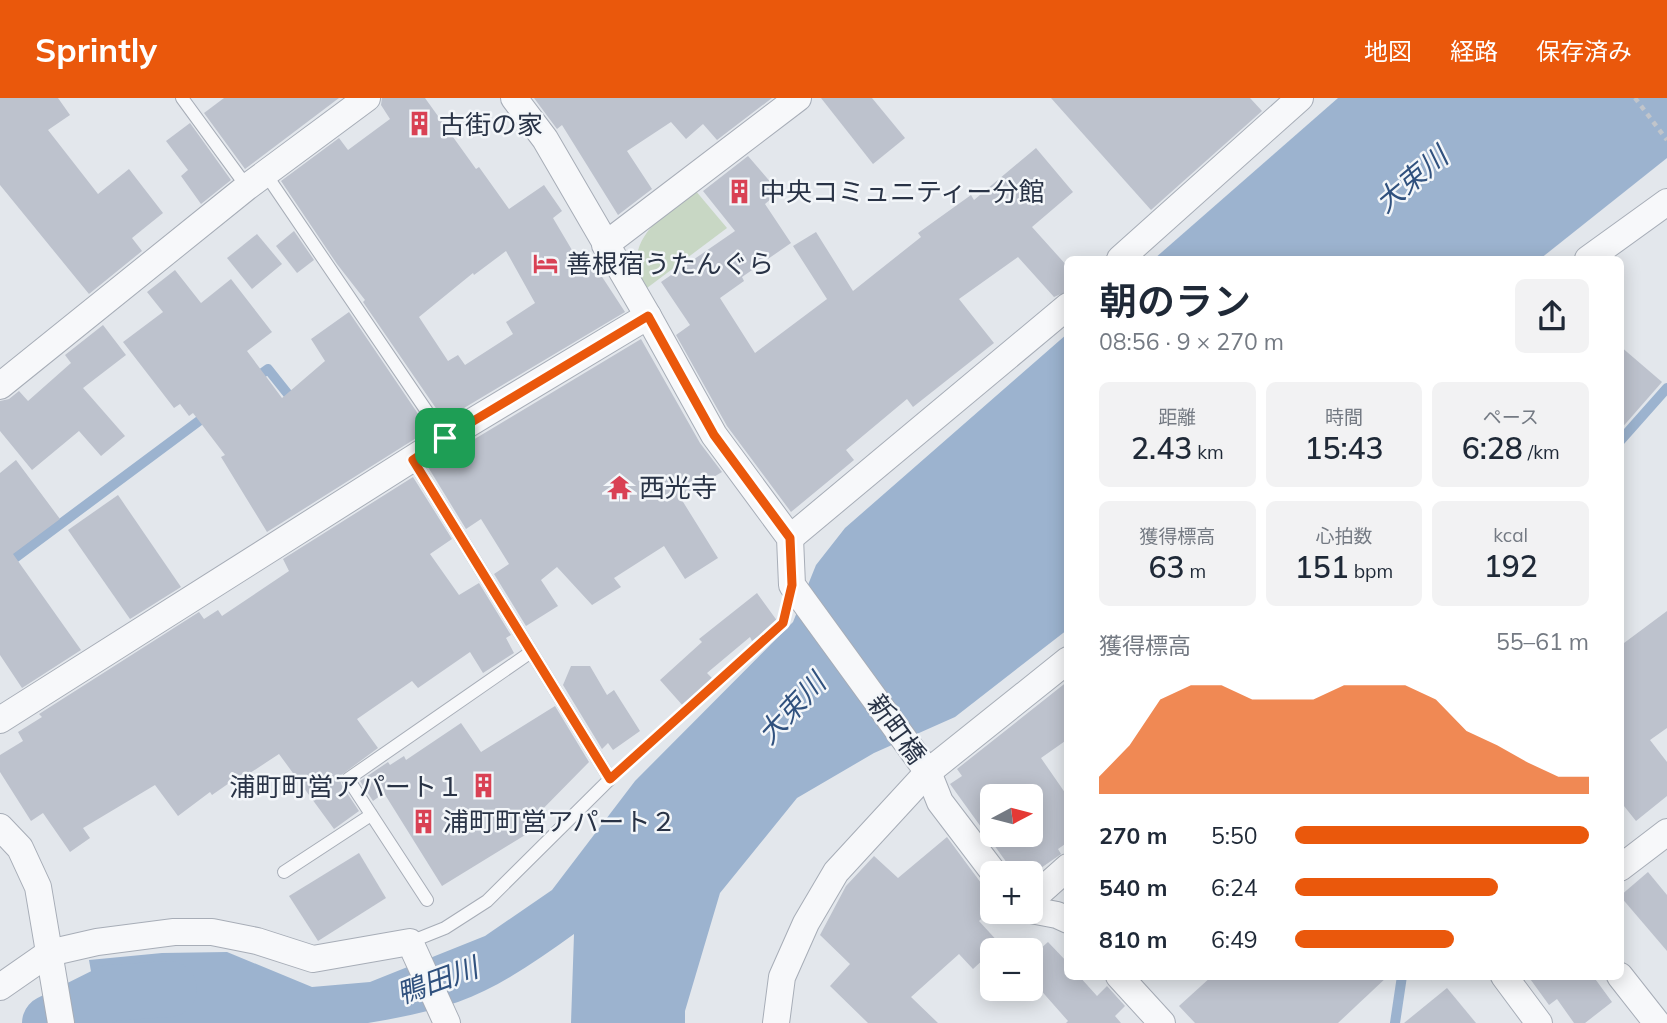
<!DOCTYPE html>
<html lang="ja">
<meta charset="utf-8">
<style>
:root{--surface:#fff;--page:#f2f2f3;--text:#1f2937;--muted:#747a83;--accent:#ea580c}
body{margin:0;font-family:Mulish,"Noto Sans JP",sans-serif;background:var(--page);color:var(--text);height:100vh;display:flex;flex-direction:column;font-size:26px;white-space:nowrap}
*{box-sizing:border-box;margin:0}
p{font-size:23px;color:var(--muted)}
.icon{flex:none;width:38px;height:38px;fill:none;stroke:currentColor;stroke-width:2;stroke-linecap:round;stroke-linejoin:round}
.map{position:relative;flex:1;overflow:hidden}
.drawer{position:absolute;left:1064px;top:158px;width:560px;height:724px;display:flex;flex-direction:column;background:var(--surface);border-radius:10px;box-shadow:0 4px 18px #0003}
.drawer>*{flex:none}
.needle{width:46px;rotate:83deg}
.controls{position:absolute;left:980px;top:686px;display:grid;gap:14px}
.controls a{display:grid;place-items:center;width:63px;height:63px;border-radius:10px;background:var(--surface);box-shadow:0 4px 18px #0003;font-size:35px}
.pin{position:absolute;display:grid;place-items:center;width:60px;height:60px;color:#fff;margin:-30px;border-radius:14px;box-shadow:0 4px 10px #0006}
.round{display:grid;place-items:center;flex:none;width:74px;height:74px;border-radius:10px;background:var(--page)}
.overview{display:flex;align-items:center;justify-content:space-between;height:119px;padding:0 35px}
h1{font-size:38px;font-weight:600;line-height:52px}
.metrics{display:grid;grid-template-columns:repeat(3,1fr);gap:10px;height:119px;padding:7px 35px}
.metrics div{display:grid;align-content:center;border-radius:10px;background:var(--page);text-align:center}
.metrics b{font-size:30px;font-weight:600}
.metrics small{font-size:19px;font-weight:400}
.metrics p{font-size:19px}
.chart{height:196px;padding:14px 35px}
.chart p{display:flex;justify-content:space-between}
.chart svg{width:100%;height:126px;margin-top:7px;fill:var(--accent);opacity:.7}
ul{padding:0 35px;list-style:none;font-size:23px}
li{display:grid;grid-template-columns:112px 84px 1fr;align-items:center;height:52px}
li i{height:18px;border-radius:9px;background:var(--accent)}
header{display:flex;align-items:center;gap:42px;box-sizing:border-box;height:98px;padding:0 35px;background:var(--accent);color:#fff}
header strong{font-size:33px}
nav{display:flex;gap:38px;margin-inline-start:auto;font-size:24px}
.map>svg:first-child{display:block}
</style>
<header>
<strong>Sprintly</strong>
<nav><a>地図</a><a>経路</a><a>保存済み</a></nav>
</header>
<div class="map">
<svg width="1667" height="925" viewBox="0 0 1667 925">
<rect width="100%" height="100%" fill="#e3e7ec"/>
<!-- green -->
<path fill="#c8d7c4" d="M695 92 727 130 647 190C644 183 638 177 637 170 632 134 671 112 695 92Z"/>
<!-- water -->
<g fill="#9cb3cf">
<path d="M1338 0H1667V60L1540 161H1154Z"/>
<path d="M1067 236V532L955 619 874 655 797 700 720 795 685 913V925H571L574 836C538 862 500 889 458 904 429 914 398 920 368 925H100L89 862 162 855 227 854 312 889 370 884 485 838 552 792 635 683 793 524 816 467 845 430Z"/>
</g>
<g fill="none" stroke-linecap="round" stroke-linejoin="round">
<!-- stream -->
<g stroke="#9cb3cf" stroke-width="10">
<path d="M253 282 268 271 295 305"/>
<path d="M1620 343 1667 290"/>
<path d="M0 471 207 317"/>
<path d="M1395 925 1402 878"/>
</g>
<!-- river -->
<path stroke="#9cb3cf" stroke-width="56" d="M50 925 110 895 169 891"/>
</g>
<!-- building -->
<g fill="#bdc2cd" fill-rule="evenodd">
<path d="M0 0H58L70 17 48 32 98 96 129 71 163 115 132 140 142 153 89 196 0 87Z"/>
<path d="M224 0H339L245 71 204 15Z"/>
<path d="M382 0H425L476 71 479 69 509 111 544 87 562 113 553 120 585 174 595 168 625 214 444 322 363 204 365 202 337 166 281 83 339 40 348 52 390 21 381 7ZM506 153 535 205 506 224 513 236 465 267 458 257 448 263 419 219 473 175 474 177Z"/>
<path d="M534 0H772L717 42 703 26 686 41 671 24 627 53 652 91 618 117 562 27 557 31Z"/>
<path d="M821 0H872L905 40 873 66Z"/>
<path d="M1051 0H1250L1262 13 1151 112Z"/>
<path d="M190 25 231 82 201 106 181 78 188 72 166 43Z"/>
<path d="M1036 50 1073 94 1032 129 1068 169V193L1054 199 1018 159 959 201 994 245 913 309 907 301 846 352 854 362 791 414 727 328 676 237 690 227 661 184 735 133 703 93 748 58 779 94 765 106 791 145 742 179 744 183 720 200 755 255 827 201 793 148 816 134 853 193 921 139 918 135 971 97 974 102Z"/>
<path d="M294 133 314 162 297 175 276 148Z"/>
<path d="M257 136 282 166 252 191 227 160Z"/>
<path d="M175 172 201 205 231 181 272 234 247 253 282 300 325 263 311 241 349 214 429 332 267 434 221 359 225 357 193 315 189 318 180 306 174 310 123 244 163 214 147 194Z"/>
<path d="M103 227 126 257 83 290 125 338 101 358 79 333 32 372 0 333V303L9 301 19 293 28 303 71 265 65 257Z"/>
<path d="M641 241 700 345 722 374 680 399 718 460 685 481 664 448 614 480 621 489 592 507 557 469 541 482 558 508 526 528 494 476 509 466 481 421 466 431 428 369Z"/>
<path d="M1620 248 1662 284 1620 332Z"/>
<path d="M16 362 60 421 13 456 81 552 22 590 0 557V375Z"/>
<path d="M413 379 452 441 430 456 459 497 479 485 511 537 506 540 514 555 483 575 470 554 418 590 412 583 357 621 378 650 340 678 341 686 359 713 334 731 279 656 247 677 245 674 212 697 210 694 178 718 155 687 83 730 90 740 70 754 43 715 31 723 0 674V657L23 643 18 634 42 619 39 616 199 514 204 521 218 512 222 518 289 473 283 461Z"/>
<path d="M118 397 181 489 130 521 68 432Z"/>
<path d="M757 495 778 524 752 543 750 539 707 575 714 582 684 609 660 582 702 544 699 541Z"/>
<path d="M1667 513V630L1650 642 1667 664V698L1636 723 1620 703V548Z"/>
<path d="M571 568H590L607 597 614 592 640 633 613 652 608 645 602 651 563 587Z"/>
<path d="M1068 583V641L1041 660 1068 699V744L1058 751 1061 756 1031 777V775H1009L1007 765 950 686 962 678 957 671ZM992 698H1031V737H992Z"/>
<path d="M555 608 589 664 530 724 535 731 442 788 384 695 373 703 360 683 388 664 390 667 404 658 406 662 461 625 481 654Z"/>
<path d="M947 739 981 785 992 790V810L979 823 1000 846 973 871 959 856 911 899 938 925H868L830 888 850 866 820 837 846 788 874 758 898 780Z"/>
<path d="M359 755 386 800 318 843 289 798Z"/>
<path d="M1648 774 1667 797V853L1620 798Z"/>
<path d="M1048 844 1068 865V878H1079L1097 898 1107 888 1125 908 1115 918 1121 925H1066L1068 923 1031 881V859Z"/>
<path d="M1212 878H1388L1338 925H1195L1179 908Z"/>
<path d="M1528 878H1593L1612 904 1585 925H1574L1557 901 1549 907Z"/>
<path d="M1447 890 1476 925H1404Z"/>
</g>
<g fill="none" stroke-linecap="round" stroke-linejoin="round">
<defs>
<g id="lane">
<path d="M182 0 247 89"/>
<path d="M265 75 445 340"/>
<path d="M284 774 371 717"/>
<path d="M427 802 348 681 531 554"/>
<path d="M410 844 445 830 487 803 610 681 413 362"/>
</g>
<g id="street">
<path d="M514 0 545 41 648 218 714 337 790 440 792 487 928 674 940 704 994 775"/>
<path d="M605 147 798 0"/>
<path d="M1120 161 1300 0"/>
<path d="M1588 161 1667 104"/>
<path d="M0 288 247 89 367 0"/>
<path d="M790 440 1068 208"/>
<path d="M0 622 445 340 648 218"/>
<path d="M0 729 20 750 38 789 61 925"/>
<path d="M1620 770 1667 734"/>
<path d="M1031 802 1068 769"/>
<path d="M1031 812 1057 817 1068 822"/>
<path d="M1119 878 1162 925"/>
<path d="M1504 878 1539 925"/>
<path d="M1620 878 1657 925"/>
<path d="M0 889 49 855 97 844 174 834H212L257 843 313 861 410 844 447 925"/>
<path d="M776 925 782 879 806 825 836 774 928 674 1068 562"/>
</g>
</defs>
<!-- lane casing -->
<use href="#lane" stroke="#a7adb7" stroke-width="14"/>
<!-- street casing -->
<use href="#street" stroke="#a7adb7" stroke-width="28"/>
<!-- path -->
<g stroke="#c1c5cb" stroke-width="4.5" stroke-dasharray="5 5" stroke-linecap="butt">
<path d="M1635 0 1667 42"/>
<path d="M626 667 784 522"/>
</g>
<!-- lane -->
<use href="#lane" stroke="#f7f8fa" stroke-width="12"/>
<!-- street -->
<use href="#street" stroke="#f7f8fa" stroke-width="26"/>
</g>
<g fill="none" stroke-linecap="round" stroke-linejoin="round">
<defs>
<path id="route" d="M648 218 714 337 790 440 792 487 783 525 610 681 413 362 445 340Z"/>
</defs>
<!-- route casing -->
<use href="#route" stroke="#fff" stroke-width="14"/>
<!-- route -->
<use href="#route" stroke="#ea580c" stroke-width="9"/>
</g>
<!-- icons -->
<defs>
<symbol id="building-bare" viewBox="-9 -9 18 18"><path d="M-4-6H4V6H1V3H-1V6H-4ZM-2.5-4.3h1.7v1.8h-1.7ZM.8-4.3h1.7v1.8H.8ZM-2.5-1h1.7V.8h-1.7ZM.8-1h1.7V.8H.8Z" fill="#d94154" stroke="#f3f6f9" stroke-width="2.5" paint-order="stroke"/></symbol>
<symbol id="hotel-bare" viewBox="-9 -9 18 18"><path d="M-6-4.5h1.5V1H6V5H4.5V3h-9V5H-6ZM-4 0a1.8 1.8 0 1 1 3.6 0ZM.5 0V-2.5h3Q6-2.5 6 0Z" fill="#d94154" stroke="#f3f6f9" stroke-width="2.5" paint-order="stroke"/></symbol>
<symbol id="temple-bare" viewBox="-9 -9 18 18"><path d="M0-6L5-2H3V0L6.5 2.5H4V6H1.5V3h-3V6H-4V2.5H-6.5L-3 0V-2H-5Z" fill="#d94154" stroke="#f3f6f9" stroke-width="2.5" paint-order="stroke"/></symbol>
</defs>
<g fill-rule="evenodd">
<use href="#building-bare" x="402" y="8" width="35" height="35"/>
<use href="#building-bare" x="722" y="76" width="35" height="35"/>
<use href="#hotel-bare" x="528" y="148" width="35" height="35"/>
<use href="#temple-bare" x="602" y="372" width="35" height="35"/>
<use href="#building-bare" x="466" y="670" width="35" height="35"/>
<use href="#building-bare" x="406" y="706" width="35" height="35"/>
</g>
<g text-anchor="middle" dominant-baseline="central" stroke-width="5" stroke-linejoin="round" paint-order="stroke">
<!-- poi labels -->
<g font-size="26" fill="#293346" stroke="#f3f6f9" text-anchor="start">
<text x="439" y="26">古街の家</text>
<text x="760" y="93">中央コミュニティー分館</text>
<text x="566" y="165">善根宿うたんぐら</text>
<text x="639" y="389">西光寺</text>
<text x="463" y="688" text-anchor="end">浦町町営アパート１</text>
<text x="443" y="723">浦町町営アパート２</text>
</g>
<!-- street labels -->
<g font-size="26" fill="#293346" stroke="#f3f6f9">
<text transform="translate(897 631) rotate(54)">新町橋</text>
</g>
<!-- water labels -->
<g font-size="28" font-style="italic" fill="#30517e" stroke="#f3f6f9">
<text transform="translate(1411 81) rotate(-40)">大束川</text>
<text transform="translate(791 610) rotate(-47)">大束川</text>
<text transform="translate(437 882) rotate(-20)">鴨田川</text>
</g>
</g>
</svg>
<div class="controls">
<a><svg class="needle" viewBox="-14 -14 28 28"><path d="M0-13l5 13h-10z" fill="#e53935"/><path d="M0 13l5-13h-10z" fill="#747a83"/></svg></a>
<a>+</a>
<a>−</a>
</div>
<div class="pin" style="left:445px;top:340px;background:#1e9e55"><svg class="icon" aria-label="arrive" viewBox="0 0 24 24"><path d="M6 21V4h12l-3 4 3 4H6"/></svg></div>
<section class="drawer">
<div class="overview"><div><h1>朝のラン</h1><p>08:56 · 9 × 270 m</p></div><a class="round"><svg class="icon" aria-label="share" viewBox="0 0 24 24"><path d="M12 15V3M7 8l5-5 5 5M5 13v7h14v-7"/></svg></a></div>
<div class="metrics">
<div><p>距離</p><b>2.43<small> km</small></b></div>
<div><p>時間</p><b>15:43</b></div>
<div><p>ペース</p><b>6:28<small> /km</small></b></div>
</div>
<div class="metrics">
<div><p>獲得標高</p><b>63<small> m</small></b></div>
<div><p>心拍数</p><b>151<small> bpm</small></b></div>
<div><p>kcal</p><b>192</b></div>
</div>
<div class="chart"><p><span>獲得標高</span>55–61 m</p>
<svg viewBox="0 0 160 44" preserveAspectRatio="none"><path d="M0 44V38L10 27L20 11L30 6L40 6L50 11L60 11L70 11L80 6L90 6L100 6L110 11L120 22L130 27L140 33L150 38L160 38V44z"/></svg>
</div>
<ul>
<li><b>270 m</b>5:50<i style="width:100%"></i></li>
<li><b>540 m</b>6:24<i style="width:69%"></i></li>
<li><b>810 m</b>6:49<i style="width:54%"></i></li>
</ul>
</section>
</div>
